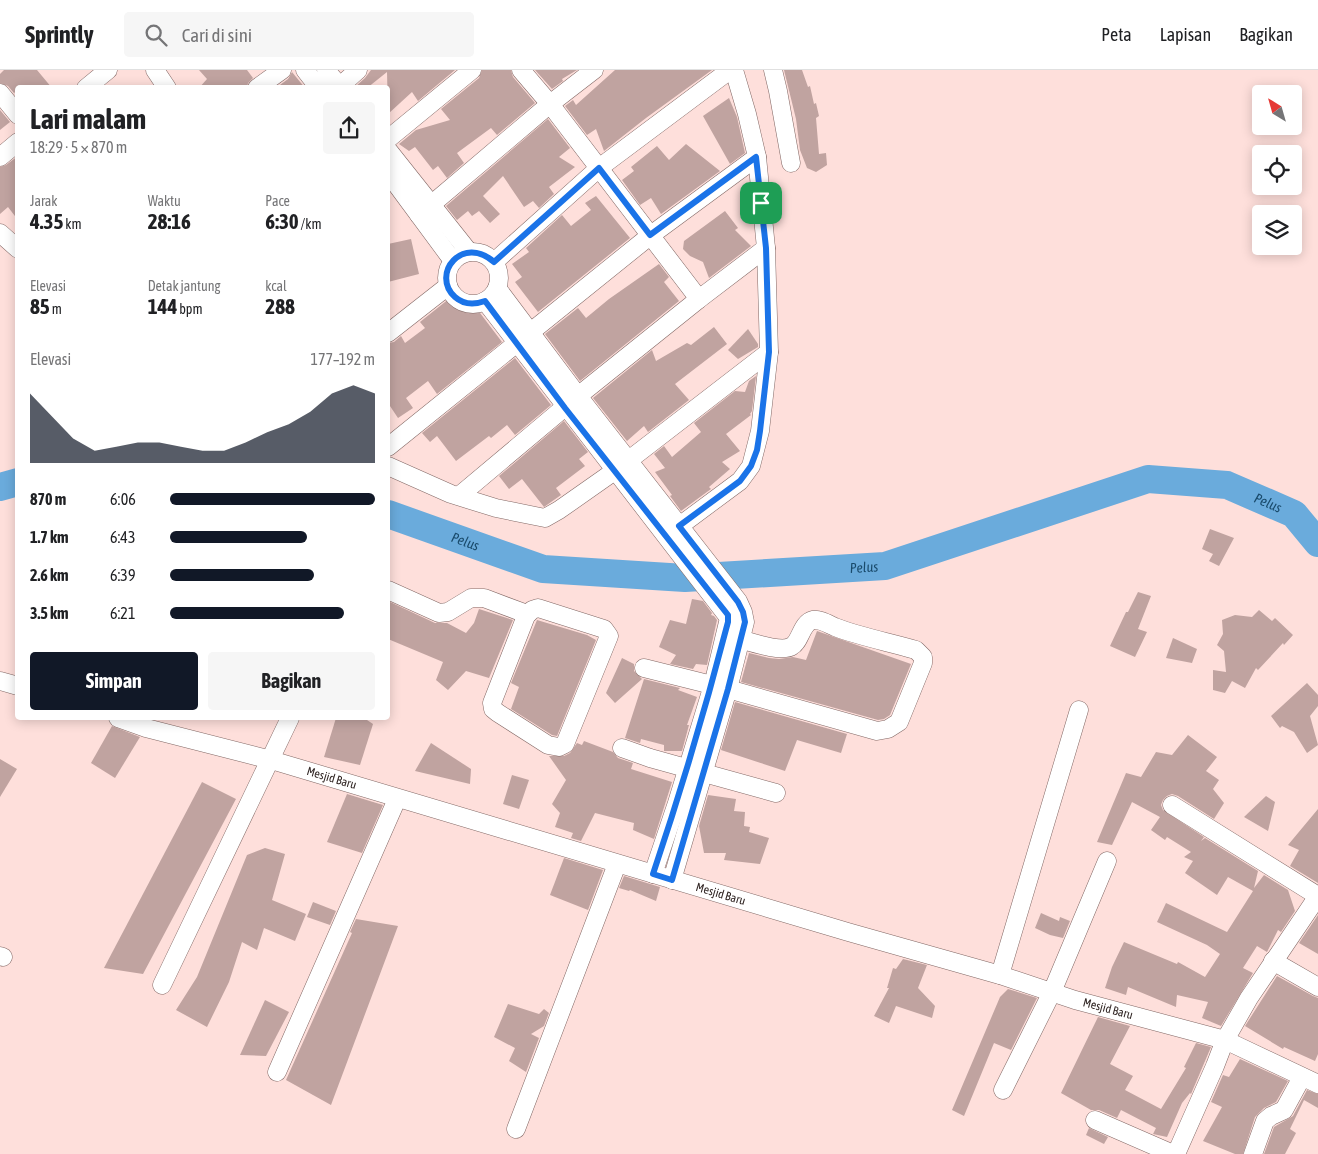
<!DOCTYPE html>
<html lang="id">
<meta charset="utf-8">
<style>
:root{--surface:#fff;--page:#f6f6f6;--text:#202124;--muted:#757577;--line:#e0e0e0;--accent:#111827}
body{margin:0;font-family:"Asap Condensed",sans-serif;background:var(--page);color:var(--text);height:100vh;display:flex;flex-direction:column;font-size:19px;white-space:nowrap}
*{box-sizing:border-box;margin:0}
p{font-size:16px;color:var(--muted)}
.icon{flex:none;width:28px;height:28px;fill:none;stroke:currentColor;stroke-width:2;stroke-linecap:round;stroke-linejoin:round}
.map{position:relative;flex:1;overflow:hidden}
.sheet{position:absolute;left:15px;top:15px;width:375px;height:635px;display:flex;flex-direction:column;background:var(--surface);border-radius:5px;box-shadow:0 2px 12px #0003}
.sheet>*{flex:none}
.needle{width:32px;rotate:323deg}
.fabs{position:absolute;left:1252px;top:15px;display:grid;gap:10px}
.fabs a{display:grid;place-items:center;width:50px;height:50px;border-radius:5px;background:var(--surface);box-shadow:0 2px 12px #0003;font-size:25px}
.pin{position:absolute;display:grid;place-items:center;width:42px;height:42px;color:#fff;margin:-21px;border-radius:10px;box-shadow:0 2px 8px #0006}
.round{display:grid;place-items:center;flex:none;width:52px;height:52px;border-radius:5px;background:var(--page)}
.head{display:flex;align-items:center;justify-content:space-between;height:85px;padding:0 15px}
h1{font-size:28px;font-weight:700;line-height:38px}
.stats{display:grid;grid-template-columns:repeat(3,1fr);gap:8px;height:85px;padding:5px 15px}
.stats div{display:grid;align-content:center}
.stats b{font-size:21px;font-weight:700}
.stats small{font-size:14px;font-weight:400}
.stats p{font-size:14px}
.chart{height:140px;padding:10px 15px}
.chart p{display:flex;justify-content:space-between}
.chart svg{width:100%;height:90px;margin-top:5px;fill:var(--accent);opacity:.7}
.primary-button{display:flex;gap:10px;margin-top:auto;padding:10px 15px}
.primary-button a{flex:1;height:58px;border-radius:5px;background:var(--accent);color:#fff;font-size:20px;font-weight:700;line-height:58px;text-align:center}
.primary-button a+a{background:var(--page);color:var(--text)}
ul{padding:0 15px;list-style:none;font-size:16px}
li{display:grid;grid-template-columns:80px 60px 1fr;align-items:center;height:38px}
li i{height:12px;border-radius:6px;background:var(--accent)}
header{display:flex;align-items:center;gap:30px;box-sizing:border-box;height:70px;padding:0 25px;background:var(--surface);border-bottom:1px solid var(--line)}
header strong{font-size:24px}
nav{display:flex;gap:28px;margin-inline-start:auto;font-size:18px}
.search{width:350px;height:45px;background:var(--page);display:flex;align-items:center;gap:12px;box-sizing:border-box;padding:0 18px;border-radius:5px;color:var(--muted);font-size:19px}
.map>svg:first-child{display:block}
</style>
<header>
<strong>Sprintly</strong>
<div class="search"><svg class="icon" aria-label="search" viewBox="0 0 24 24"><circle cx="10" cy="10" r="6"/><path d="M15 15l6 6"/></svg>Cari di sini</div>
<nav><a>Peta</a><a>Lapisan</a><a>Bagikan</a></nav>
</header>
<div class="map">
<svg width="1318" height="1084" viewBox="0 0 1318 1084">
<rect width="100%" height="100%" fill="#fedfdb"/>
<g fill="none" stroke-linecap="round" stroke-linejoin="round">
<!-- river -->
<g stroke="#6aabdc" stroke-width="28">
<path d="M0 417 18 412"/>
<path id="s1" d="M388 444 543 499 685 508 885 496 1148 409 1227 415 1294 444 1318 473"/>
</g>
</g>
<!-- building -->
<g fill="#c0a3a0">
<path d="M4 0H37L52 18H18V20L14 23 8 16 0 13V4Z"/>
<path d="M199 0H247L253 8 248 13 247 18H199L207 9Z"/>
<path d="M371 0H455L418 31 412 22 388 44 387 2 367 18H354L365 8Z"/>
<path d="M482 0H511L513 7 535 33 497 65 491 58 457 83 464 93 447 108 438 96 433 100 415 77 409 81 399 74 416 60 450 50 441 39 479 8Z"/>
<path d="M535 0H577L562 9 563 11 552 19Z"/>
<path d="M615 0H712L646 48 604 81 596 59 587 65 565 36 573 30 576 35Z"/>
<path d="M784 0H802L808 17 810 16 814 34 816 33 819 46 816 48 819 84 826 83 827 95 816 102 807 98 800 80 796 49Z"/>
<path d="M292 2 305 18H276L288 9Z"/>
<path d="M729 28 737 47 745 83 730 94 703 46Z"/>
<path d="M0 40 10 52 0 60Z"/>
<path d="M548 49 570 78 559 87 575 97 549 117 554 124 539 138 533 131 524 137 503 106 483 126 500 144 490 153 479 141 472 146 468 141 457 150 446 136Z"/>
<path d="M686 74 720 101 661 144 651 128 640 135 622 110 634 101 631 97 657 76 669 90Z"/>
<path d="M18 86V150L8 137 0 144V97L6 95Z"/>
<path d="M596 126 630 168 538 242 515 212 522 207 512 194 529 182 526 178 562 145 571 156 591 140 585 133Z"/>
<path d="M725 141 738 158 735 160 751 176 709 208 703 192 690 186 683 179 684 171Z"/>
<path d="M411 169 419 204 388 212V174Z"/>
<path d="M659 194 669 207 664 212 679 231 580 311 545 264 578 238 586 248 609 229Z"/>
<path d="M450 228 457 236 459 234 465 242 474 235 502 272 437 324 428 311 406 328 413 338 398 348 388 333V273L394 272 401 266 405 273 425 258 420 252Z"/>
<path d="M714 257 727 274 675 314 689 330 648 362 644 356 627 371 593 328 652 280 656 291 687 273 691 275Z"/>
<path d="M748 259 758 274V277L738 289 728 280Z"/>
<path d="M515 288 551 335 515 365 507 355 491 368 489 366 456 391 437 366 430 372 422 363Z"/>
<path d="M756 306 752 341 750 344 751 345 726 364 740 381 722 392 730 399 709 417 711 419 681 441 670 426 672 425 655 402 665 398 654 384 664 376 672 387 701 362 694 353 735 321 745 322 749 311Z"/>
<path d="M564 351 588 382 579 389 585 396 556 418 561 425 544 437 522 409 509 419 499 406Z"/>
<path d="M1210 459 1234 468 1219 496 1209 491 1213 484 1202 479Z"/>
<path d="M1138 522 1151 526 1138 559 1147 562 1135 587 1110 576 1126 542H1128Z"/>
<path d="M692 529 703 531 712 543 711 545 714 546 717 550 707 595 696 594 693 599 670 594 676 585 659 577 670 550 686 554Z"/>
<path d="M388 531 435 553H447L466 563 474 553 479 539 513 550 489 608 466 601 448 620 436 610 443 592 388 569Z"/>
<path d="M1259 540 1272 551 1275 548 1293 565 1284 575 1283 573 1258 600 1256 598 1245 618 1232 611 1225 623 1213 620V600L1226 602 1224 581 1217 575 1223 564 1222 550 1235 545 1252 547Z"/>
<path d="M537 550 587 565 596 570 557 666 552 665 511 639 519 617 511 613Z"/>
<path d="M817 561 911 594 890 645 884 649 878 650 741 612 749 583 769 588 779 589 793 587 806 590Z"/>
<path d="M1173 568 1197 579 1192 593 1166 588Z"/>
<path d="M622 588 634 594V601L642 609 615 633 606 623Z"/>
<path d="M644 609 680 618 678 620 697 627 687 655H689L682 681H664V675L641 669 640 673 625 668Z"/>
<path d="M1307 613 1318 625V636L1310 646 1318 675 1307 683 1294 662 1282 656 1280 658 1271 646Z"/>
<path d="M735 632 847 664 841 683 797 670 785 701 721 680Z"/>
<path d="M336 648H364L373 654 360 695 324 687Z"/>
<path d="M112 656 140 667 115 708 91 693Z"/>
<path d="M1188 665 1217 687 1206 701 1219 710 1213 719 1224 733 1214 749 1178 726 1172 724 1167 726 1163 730 1161 735 1163 740 1204 767 1201 771 1205 768 1258 801 1254 818 1264 805 1288 820 1295 841 1281 862 1278 860 1267 882 1257 876 1243 898 1253 903 1221 956 1202 948 1208 932 1177 925 1176 937 1128 917 1126 925 1105 918 1112 897 1124 872 1177 894 1178 892 1205 907 1220 884 1207 875 1157 852 1166 833 1227 862 1253 821 1228 807 1217 825 1185 803 1193 791 1184 787 1191 782 1167 767 1165 770 1151 760 1160 747 1132 732 1112 775 1097 772 1126 703 1141 707 1156 682 1172 685Z"/>
<path d="M584 671 613 682 618 688 633 693 631 699 672 712 654 769 633 760 634 753 595 743 581 771 571 768 573 763 555 757 560 743 552 734 566 710 549 686H564L570 683 577 673 582 675Z"/>
<path d="M431 673 471 699 470 714 415 701Z"/>
<path d="M0 689 17 699 0 727Z"/>
<path d="M512 705 529 710 519 739 503 734Z"/>
<path d="M202 712 236 729 143 904 104 898Z"/>
<path d="M347 724 383 735 362 783 327 772Z"/>
<path d="M708 725 736 729 734 741 745 742 744 756 750 757 749 762 769 768 760 794 724 790 726 783H704L699 756Z"/>
<path d="M1266 726 1275 732 1268 761 1244 747Z"/>
<path d="M1318 739V813L1290 796 1299 780 1288 775Z"/>
<path d="M265 778 285 784 272 830 306 844 295 871 264 858 257 880 242 872 229 912 207 957 176 940 197 907 247 785Z"/>
<path d="M564 788 603 800 588 840 550 825Z"/>
<path d="M624 806 660 817 656 831 630 820 629 821 619 818Z"/>
<path d="M313 832 336 841 330 855 307 847Z"/>
<path d="M1041 843 1059 851 1060 847 1070 851 1063 868 1050 865 1035 858Z"/>
<path d="M1318 845V884L1299 873Z"/>
<path d="M356 849 398 856 331 1035 286 1010 352 863 350 862Z"/>
<path d="M903 889 927 895 918 918 935 936 932 948 896 936 889 953 874 946 889 918H887L893 898 896 899Z"/>
<path d="M1277 906 1313 926 1318 928V984L1315 991 1284 977 1283 979 1245 956Z"/>
<path d="M1008 919 1037 928 1011 980 994 973 964 1046 952 1040 1000 927Z"/>
<path d="M265 930 289 942 266 986 240 985Z"/>
<path d="M508 934 539 944 544 939 549 943 544 956 531 964 539 968 526 1002 509 991 515 978 494 967Z"/>
<path d="M1098 947 1130 956 1110 994 1133 1006 1125 1020 1161 1039 1186 998 1184 997 1196 973 1211 977 1191 1024 1190 1023 1182 1033 1167 1067 1153 1064 1156 1058 1121 1040 1117 1048 1099 1040H1091L1061 1023Z"/>
<path d="M1240 989 1288 1011 1276 1032 1264 1038 1255 1047 1243 1084H1235L1203 1071 1222 1037 1211 1032 1223 1005 1229 1007Z"/>
<path d="M1307 1020 1318 1024V1038L1304 1030 1290 1059 1296 1063 1285 1084H1264L1274 1057 1293 1046Z"/>
<path d="M1089 1058 1108 1067 1104 1074 1086 1065Z"/>
</g>
<g fill="none" stroke-linecap="round" stroke-linejoin="round">
<defs>
<g id="minor">
<path d="M155 0 167 18"/>
<path d="M305 0 319 18"/>
<path d="M326 0 341 18"/>
<path d="M521 0 550 34 699 229"/>
<path d="M773 0 778 21 791 93"/>
<path d="M86 18 108 0"/>
<path d="M257 18 282 0"/>
<path d="M338 18 358 0"/>
<path d="M0 23 18 45"/>
<path d="M388 69 472 0"/>
<path d="M388 80 469 182"/>
<path d="M0 87 18 72"/>
<path d="M388 103 453 191"/>
<path d="M419 145 550 34 594 0"/>
<path d="M0 163 18 179"/>
<circle cx="473" cy="208" r="26"/>
<path d="M494 192 599 98 730 0"/>
<path d="M497 218 578 326 738 531 743 542 745 552 728 619 672 810"/>
<path d="M485 231 729 548 713 615 677 733 653 804"/>
<path d="M388 263 448 216"/>
<path d="M388 377 651 165 757 87"/>
<path d="M388 396 451 424 496 438 545 448 559 440 616 400 769 282"/>
<path d="M459 426 578 326 699 229 766 178"/>
<path d="M670 463 740 411 751 396 760 361 769 282 766 178 757 87 747 44 734 0"/>
<path d="M388 520 439 543 448 542 471 528H484L524 543 526 546"/>
<path d="M538 538 604 559 609 566 565 674 559 677 548 675 498 643 493 639 492 633 526 546 532 540Z"/>
<path d="M644 598 728 619 877 661 888 659 899 652 923 593V587L916 580C889 572 861 567 835 557 828 554 820 549 813 550 801 553 801 571 792 576 780 584 743 569 729 566"/>
<path d="M0 611 18 616"/>
<path id="s2" d="M118 648 146 658 271 690 848 862 1000 905 1075 930 1225 970 1318 1014"/>
<path d="M622 678 650 688 776 723"/>
<path d="M1172 735 1318 826"/>
<path d="M0 886 3 887"/>
<path d="M1273 891 1318 917"/>
<path d="M1000 905 1079 640"/>
<path d="M162 915 290 648"/>
<path d="M277 1002 397 729"/>
<path d="M1003 1020 1052 922 1107 791"/>
<path d="M1095 1050 1173 1084"/>
<path d="M516 1059 617 794"/>
<path d="M1176 1084 1215 996 1225 970 1249 928 1318 826"/>
<path d="M1253 1084 1265 1051 1271 1046 1284 1040 1302 1007"/>
</g>
</defs>
<!-- minor casing -->
<use href="#minor" stroke="#826865" stroke-width="19"/>
<!-- minor -->
<use href="#minor" stroke="#fff" stroke-width="18"/>
</g>
<g fill="none" stroke-linecap="round" stroke-linejoin="round">
<defs>
<path id="route" d="M756 87 766 178 769 282 760 361 757 380 751 396 740 411 679 456 738 532 743 542 745 552 728 619 672 810 653 804C681 721 706 637 728 552V545L565 338 485 231C474 235 464 235 455 227 430 204 463 164 494 192L599 98 650 165Z"/>
</defs>
<!-- route casing -->
<use href="#route" stroke="#fff" stroke-width="10"/>
<!-- route -->
<use href="#route" stroke="#1a73e8" stroke-width="6"/>
</g>
<g text-anchor="middle" dominant-baseline="central" stroke-width="4" stroke-linejoin="round" paint-order="stroke">
<!-- street labels -->
<g font-size="12" fill="#312624" stroke="#fedfdb">
<text stroke="none"><textPath href="#s2" startOffset="222">Mesjid Baru</textPath></text>
<text stroke="none"><textPath href="#s2" startOffset="628">Mesjid Baru</textPath></text>
<text stroke="none"><textPath href="#s2" startOffset="1032">Mesjid Baru</textPath></text>
</g>
<!-- water labels -->
<g font-size="14" font-style="italic" fill="#194a6b" stroke="#fedfdb">
<text stroke="none"><textPath href="#s1" startOffset="908">Pelus</textPath></text>
<text stroke="none"><textPath href="#s1" startOffset="82">Pelus</textPath></text>
<text stroke="none"><textPath href="#s1" startOffset="486">Pelus</textPath></text>
</g>
</g>
</svg>
<div class="fabs">
<a><svg class="needle" viewBox="-14 -14 28 28"><path d="M0-13l5 13h-10z" fill="#e53935"/><path d="M0 13l5-13h-10z" fill="#757577"/></svg></a>
<a><svg class="icon" aria-label="locate" viewBox="0 0 24 24"><circle cx="12" cy="12" r="6"/><path d="M12 2v4M12 18v4M2 12h4M18 12h4"/></svg></a>
<a><svg class="icon" aria-label="layers" viewBox="0 0 24 24"><path d="M12 4l9 5-9 5-9-5zM3 14l9 5 9-5"/></svg></a>
</div>
<div class="pin" style="left:761px;top:133px;background:#1e9e55"><svg class="icon" aria-label="arrive" viewBox="0 0 24 24"><path d="M6 21V4h12l-3 4 3 4H6"/></svg></div>
<section class="sheet">
<div class="head"><div><h1>Lari malam</h1><p>18:29 · 5 × 870 m</p></div><a class="round"><svg class="icon" aria-label="share" viewBox="0 0 24 24"><path d="M12 15V3M7 8l5-5 5 5M5 13v7h14v-7"/></svg></a></div>
<div class="stats">
<div><p>Jarak</p><b>4.35<small> km</small></b></div>
<div><p>Waktu</p><b>28:16</b></div>
<div><p>Pace</p><b>6:30<small> /km</small></b></div>
</div>
<div class="stats">
<div><p>Elevasi</p><b>85<small> m</small></b></div>
<div><p>Detak jantung</p><b>144<small> bpm</small></b></div>
<div><p>kcal</p><b>288</b></div>
</div>
<div class="chart"><p><span>Elevasi</span>177–192 m</p>
<svg viewBox="0 0 160 44" preserveAspectRatio="none"><path d="M0 44V10L10 21L20 32L30 38L40 36L50 34L60 34L70 36L80 38L90 38L100 34L110 29L120 25L130 19L140 10L150 6L160 10V44z"/></svg>
</div>
<ul>
<li><b>870 m</b>6:06<i style="width:100%"></i></li>
<li><b>1.7 km</b>6:43<i style="width:67%"></i></li>
<li><b>2.6 km</b>6:39<i style="width:70%"></i></li>
<li><b>3.5 km</b>6:21<i style="width:85%"></i></li>
</ul>
<div class="primary-button"><a>Simpan</a><a>Bagikan</a></div>
</section>
</div>
